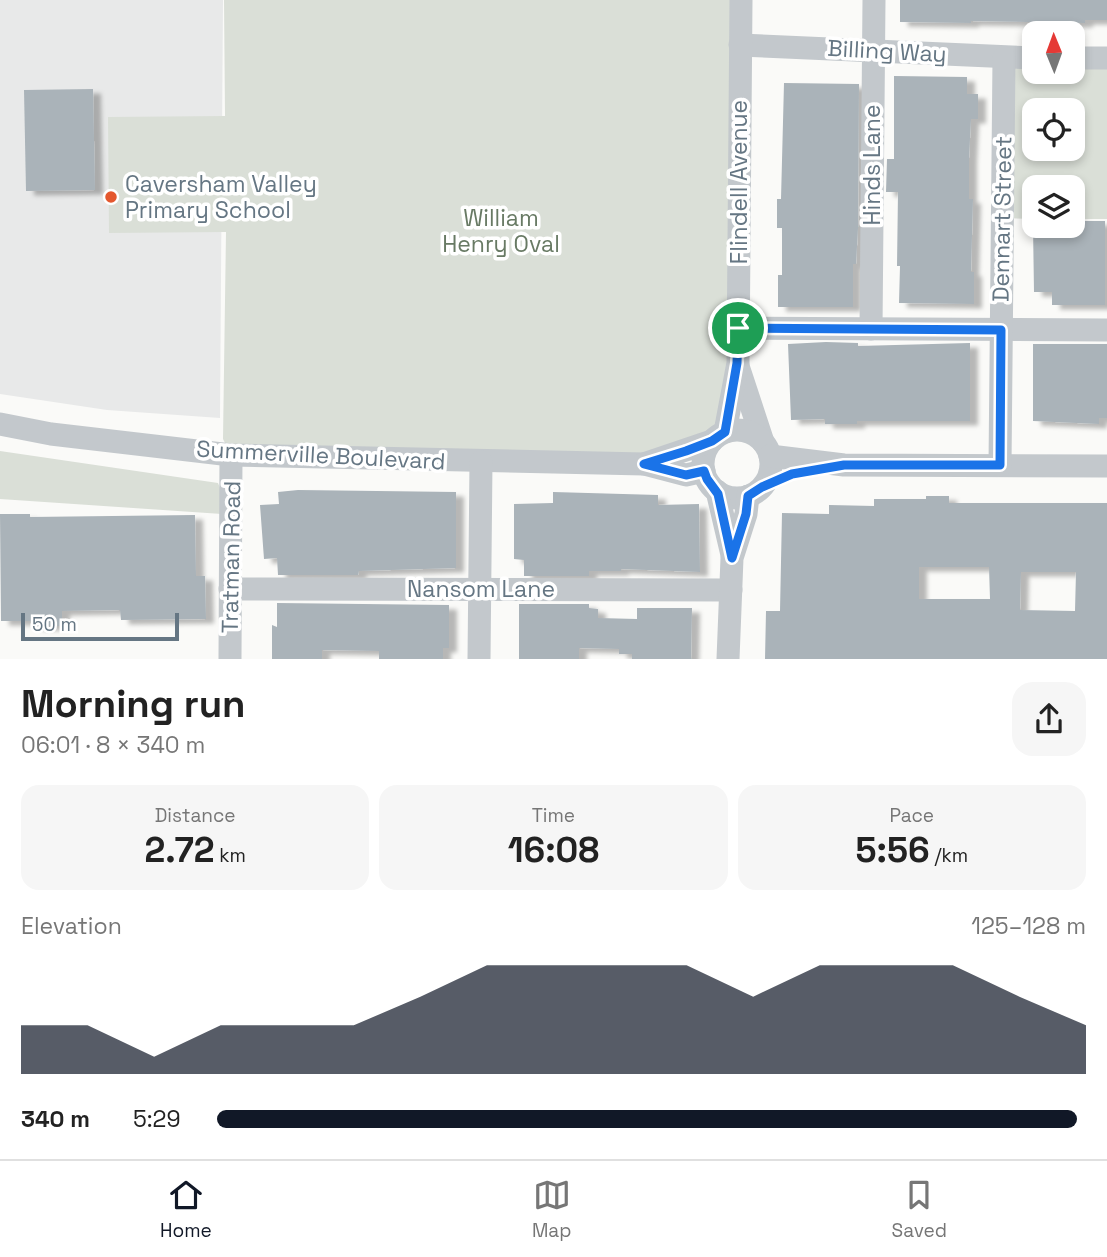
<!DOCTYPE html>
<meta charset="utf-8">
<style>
:root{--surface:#fff;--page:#f6f6f6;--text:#222;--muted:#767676;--line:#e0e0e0;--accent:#111827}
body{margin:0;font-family:"Space Grotesk",sans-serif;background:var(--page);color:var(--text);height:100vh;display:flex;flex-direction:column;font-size:26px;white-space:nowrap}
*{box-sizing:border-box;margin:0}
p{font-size:23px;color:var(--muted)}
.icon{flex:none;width:38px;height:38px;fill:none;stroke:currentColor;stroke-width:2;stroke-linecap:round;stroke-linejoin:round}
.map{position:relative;height:659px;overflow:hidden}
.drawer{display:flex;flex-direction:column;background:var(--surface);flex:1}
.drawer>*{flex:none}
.needle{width:46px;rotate:359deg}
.tools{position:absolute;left:1022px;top:21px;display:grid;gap:14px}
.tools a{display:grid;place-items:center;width:63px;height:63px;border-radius:14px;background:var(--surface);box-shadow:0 4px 10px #0003;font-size:35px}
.scale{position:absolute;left:21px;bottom:18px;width:158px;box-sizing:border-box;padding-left:7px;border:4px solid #657683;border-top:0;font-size:19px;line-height:24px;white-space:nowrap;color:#657683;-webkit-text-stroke:5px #fff;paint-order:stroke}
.pin{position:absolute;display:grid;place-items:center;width:60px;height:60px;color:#fff;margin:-30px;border:4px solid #fff;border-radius:50%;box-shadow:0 2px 7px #0007}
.round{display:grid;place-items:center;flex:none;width:74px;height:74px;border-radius:21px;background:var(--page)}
.overview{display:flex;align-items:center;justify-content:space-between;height:119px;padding:0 21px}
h1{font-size:38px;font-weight:600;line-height:52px}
.metrics{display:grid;grid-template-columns:repeat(3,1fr);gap:10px;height:119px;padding:7px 21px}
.metrics div{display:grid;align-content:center;border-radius:18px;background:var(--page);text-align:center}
.metrics b{font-size:35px;font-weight:600}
.metrics small{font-size:19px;font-weight:400}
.metrics p{font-size:19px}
.chart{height:196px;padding:14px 21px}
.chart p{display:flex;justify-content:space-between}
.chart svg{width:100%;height:126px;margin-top:7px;fill:var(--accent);opacity:.7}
ul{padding:0 21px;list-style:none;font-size:23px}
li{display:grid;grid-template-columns:112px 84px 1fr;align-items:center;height:52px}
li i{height:18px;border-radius:9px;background:var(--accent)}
.dock{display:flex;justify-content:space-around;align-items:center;height:98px;border-top:2px solid var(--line);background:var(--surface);font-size:19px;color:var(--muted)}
.dock a{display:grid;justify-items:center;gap:4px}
.dock .current{color:var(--accent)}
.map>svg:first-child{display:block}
</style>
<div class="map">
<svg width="1107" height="659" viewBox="0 0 1107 659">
<defs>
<filter id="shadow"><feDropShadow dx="8" dy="4.5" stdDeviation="2" flood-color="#0004"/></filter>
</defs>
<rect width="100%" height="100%" fill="#fafaf8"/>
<!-- built -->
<path fill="#e8e9e9" d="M0 0H223L220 418 107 410 0 394Z"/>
<!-- green -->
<g fill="#dadfd7" fill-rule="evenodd">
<path d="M224 0H741L725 432 644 464 231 455 223 439 226 232 109 233 108 117 225 116Z"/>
<path d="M1004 58H1034V72H1073V58H1107V219H1073V187H1034V219L1002 218ZM1034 110H1073V149H1034Z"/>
<path d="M0 451 218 483 222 493V514L0 499Z"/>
</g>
<!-- building -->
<g fill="#aab3b9" fill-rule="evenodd" filter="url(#shadow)">
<path d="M900 0H1107V20H1085V23L971 21V23L900 22Z"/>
<path d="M894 76 967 77V94H978V119H971L969 158V199H973L971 272H974V304L899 303 900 266H897L898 192H886L887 159H894Z"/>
<path d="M784 83 859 84 858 228 856 264H853V307H778V275H782V228H777V199H781Z"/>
<path d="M93 89 95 190 26 191 24 90Z"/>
<path d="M1075 221H1105V305H1052V292H1034L1033 226H1075Z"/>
<path d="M826 342 858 343V346L970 343V421H857V424H825V419L791 420 788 344Z"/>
<path d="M1033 344H1107V418H1099V424L1033 421Z"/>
<path d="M298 490 456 492V568L359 571 358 575H278L277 558 264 559 260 505 279 504 278 492Z"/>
<path d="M553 492 658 495V505L699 504 700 572 621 569V571H589V576H524V560L514 559V504L553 503Z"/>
<path d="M926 496H949V503H1107V659H765L766 611H780L782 513 829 514V505L874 506V499H926ZM919 567H989L990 599H919ZM1021 572H1076L1075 611 1020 610Z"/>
<path d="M0 514H30V517L195 515 196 576H205L206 619 121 620 120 610 62 611V626H34V621H1Z"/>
<path d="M277 603 449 605V648H443V659H379V651L322 650V659H272V625L277 627Z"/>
<path d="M519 604H589V608L598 609V618L637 619V608H692L691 659H632V654H619V649L579 648V659H519Z"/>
</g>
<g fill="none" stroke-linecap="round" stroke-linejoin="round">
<!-- street -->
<g stroke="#c3c8cc" stroke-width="23">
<path d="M740 45 1034 58"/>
<path d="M1073 58H1107"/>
<path d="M738 328 1107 330"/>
<path d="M871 329 874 0"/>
<path d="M738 366 763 442"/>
<path d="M0 424 51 434 231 455 644 464 686 475 704 471"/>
<circle cx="737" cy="464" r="34"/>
<path d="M725 432 738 363 741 0"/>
<path d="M770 456 844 465 1107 466"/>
<path d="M644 464 712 441"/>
<path d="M1000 465 1004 58"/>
<path d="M717 491 732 555"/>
<path d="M230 589 731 590"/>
<path d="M230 659 231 455"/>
<path d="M479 659 481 462"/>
<path d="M728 659 732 558 746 514 748 496"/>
</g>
</g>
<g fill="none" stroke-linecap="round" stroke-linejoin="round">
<defs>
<path id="route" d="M738 328 1001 330 1000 465H844L792 474 762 487 748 496 746 514 732 558 718 494 707 479 704 471 686 475 644 464 686 451 712 441 725 432 737 363Z"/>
</defs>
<!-- route casing -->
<use href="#route" stroke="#fff" stroke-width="14"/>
<!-- route -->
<use href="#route" stroke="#1a73e8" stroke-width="9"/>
</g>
<!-- markers -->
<circle fill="#e4572e" stroke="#fff" stroke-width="2.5" cx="111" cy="197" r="7"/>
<g text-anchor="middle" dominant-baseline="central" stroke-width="7" stroke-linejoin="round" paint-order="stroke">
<!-- street labels -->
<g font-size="23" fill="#657683" stroke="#fff">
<text transform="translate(887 51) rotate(3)">Billing Way</text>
<text transform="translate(872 165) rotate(-90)">Hinds Lane</text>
<text transform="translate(739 182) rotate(-90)">Flindell Avenue</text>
<text transform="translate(1002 219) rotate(-89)">Dennart Street</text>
<text transform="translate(321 455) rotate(3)">Summerville Boulevard</text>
<text transform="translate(231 557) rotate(-89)">Tratman Road</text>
<text x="481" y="589">Nansom Lane</text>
</g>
<!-- poi labels -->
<g font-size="23" fill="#657683" stroke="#fff" text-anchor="start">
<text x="125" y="184">Caversham Valley<tspan x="125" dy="26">Primary School</tspan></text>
</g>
<!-- park labels -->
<g font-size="23" fill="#687a64" stroke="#fff">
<text x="501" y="218">William<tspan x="501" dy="26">Henry Oval</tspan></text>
</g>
</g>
</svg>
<div class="tools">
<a><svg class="needle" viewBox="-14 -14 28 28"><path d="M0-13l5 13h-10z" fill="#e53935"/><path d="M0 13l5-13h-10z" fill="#767676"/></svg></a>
<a><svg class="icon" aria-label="locate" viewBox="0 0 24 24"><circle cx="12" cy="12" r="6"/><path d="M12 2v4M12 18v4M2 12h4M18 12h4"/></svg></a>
<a><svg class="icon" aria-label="layers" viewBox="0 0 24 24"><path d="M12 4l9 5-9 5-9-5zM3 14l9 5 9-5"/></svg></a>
</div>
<div class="scale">50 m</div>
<div class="pin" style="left:738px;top:328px;background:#1e9e55"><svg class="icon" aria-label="arrive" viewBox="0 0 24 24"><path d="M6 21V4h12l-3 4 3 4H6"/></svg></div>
</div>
<section class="drawer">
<div class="overview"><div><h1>Morning run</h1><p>06:01 · 8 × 340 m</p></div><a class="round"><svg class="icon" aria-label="share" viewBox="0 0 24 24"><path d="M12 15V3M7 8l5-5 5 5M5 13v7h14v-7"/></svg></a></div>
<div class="metrics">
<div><p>Distance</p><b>2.72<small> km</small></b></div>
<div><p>Time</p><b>16:08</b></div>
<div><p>Pace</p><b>5:56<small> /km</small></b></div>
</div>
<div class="chart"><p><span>Elevation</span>125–128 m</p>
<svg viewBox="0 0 160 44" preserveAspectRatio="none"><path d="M0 44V27L10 27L20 38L30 27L40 27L50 27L60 17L70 6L80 6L90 6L100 6L110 17L120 6L130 6L140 6L150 17L160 27V44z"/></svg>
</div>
<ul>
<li><b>340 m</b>5:29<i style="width:99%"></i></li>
</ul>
</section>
<nav class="dock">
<a class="current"><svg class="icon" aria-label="home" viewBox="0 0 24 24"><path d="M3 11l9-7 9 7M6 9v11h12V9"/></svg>Home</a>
<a><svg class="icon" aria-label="map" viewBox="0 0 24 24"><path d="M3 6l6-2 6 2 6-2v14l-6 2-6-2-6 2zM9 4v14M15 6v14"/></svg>Map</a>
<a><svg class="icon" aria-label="saved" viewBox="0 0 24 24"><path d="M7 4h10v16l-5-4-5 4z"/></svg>Saved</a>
</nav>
